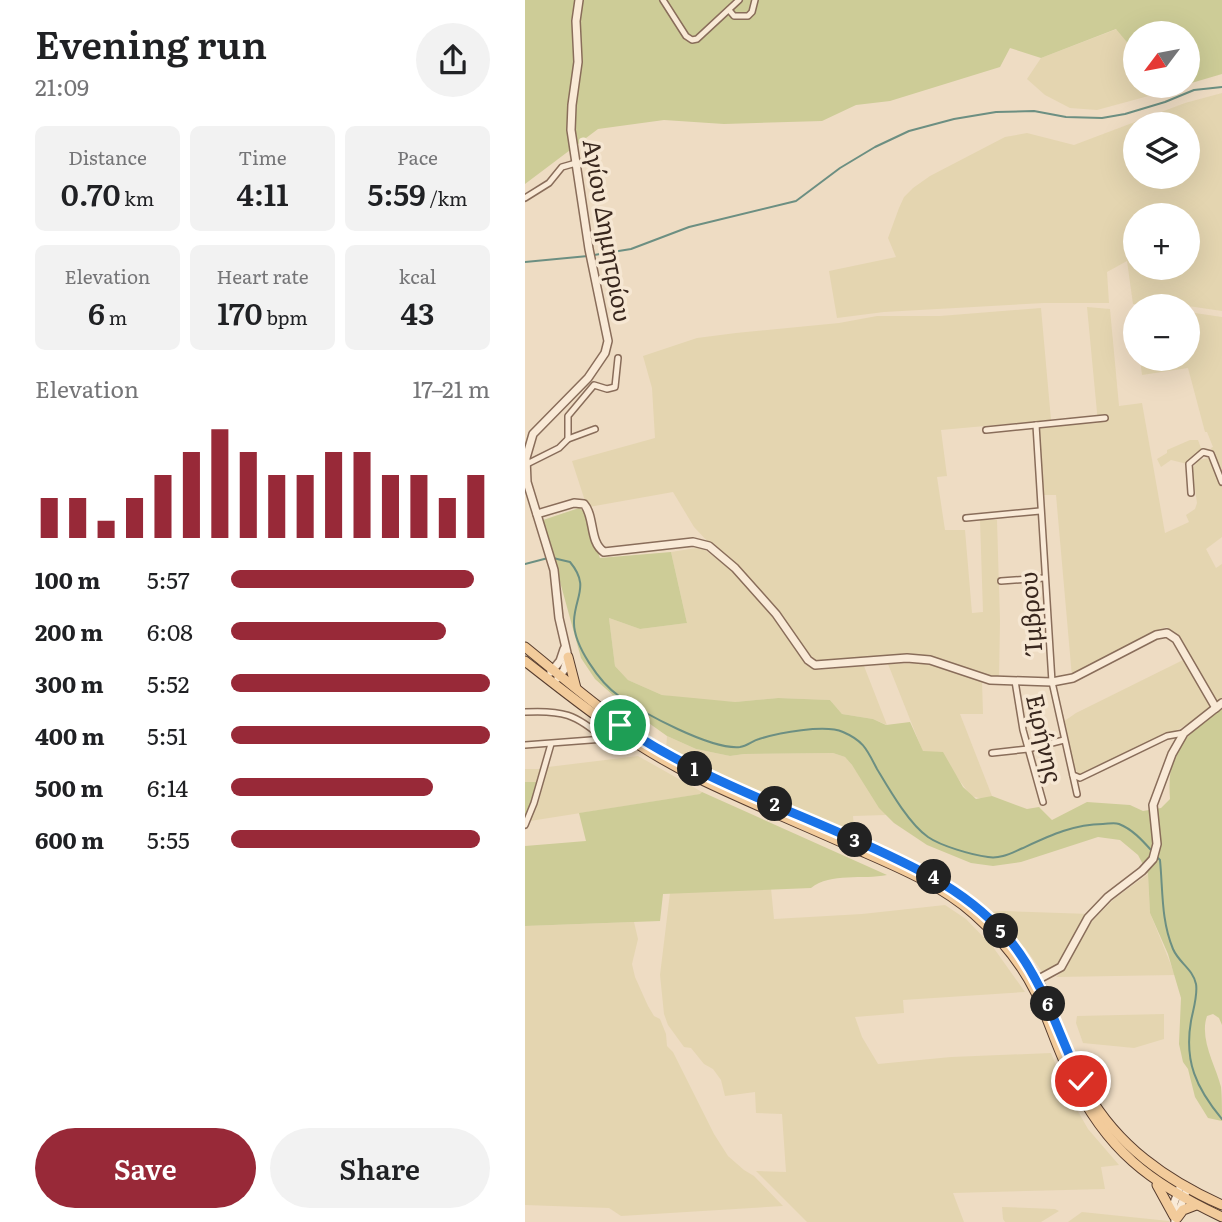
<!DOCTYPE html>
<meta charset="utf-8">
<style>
:root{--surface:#fff;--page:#f2f2f2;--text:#202124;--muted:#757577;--accent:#982938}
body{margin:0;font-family:Literata,serif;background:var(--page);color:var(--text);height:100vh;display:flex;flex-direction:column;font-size:26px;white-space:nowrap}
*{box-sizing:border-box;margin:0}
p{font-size:23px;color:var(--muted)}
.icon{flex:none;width:38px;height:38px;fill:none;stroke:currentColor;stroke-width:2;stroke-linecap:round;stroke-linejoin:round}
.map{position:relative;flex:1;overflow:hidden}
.side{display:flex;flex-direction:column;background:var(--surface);width:525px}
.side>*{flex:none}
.needle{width:46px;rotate:238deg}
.buttons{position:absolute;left:598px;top:21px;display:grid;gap:14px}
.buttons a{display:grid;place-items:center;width:77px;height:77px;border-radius:50%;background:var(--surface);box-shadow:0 7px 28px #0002;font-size:35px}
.pin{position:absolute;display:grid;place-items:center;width:60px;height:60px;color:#fff;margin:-30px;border:4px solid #fff;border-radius:50%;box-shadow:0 2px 7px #0007}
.km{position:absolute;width:35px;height:35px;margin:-18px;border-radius:50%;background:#222;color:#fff;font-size:19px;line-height:35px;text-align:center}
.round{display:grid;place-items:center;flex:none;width:74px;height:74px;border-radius:37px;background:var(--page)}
.summary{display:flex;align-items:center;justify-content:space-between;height:119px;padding:0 35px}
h1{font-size:38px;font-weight:600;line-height:52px}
.figures{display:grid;grid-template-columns:repeat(3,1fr);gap:10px;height:119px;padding:7px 35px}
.figures div{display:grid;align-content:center;border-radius:10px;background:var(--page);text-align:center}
.figures b{font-size:30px;font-weight:600}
.figures small{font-size:19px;font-weight:400}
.figures p{font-size:19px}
.chart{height:196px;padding:14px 35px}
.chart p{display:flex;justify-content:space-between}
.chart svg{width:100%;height:126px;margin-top:7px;stroke:var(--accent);stroke-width:6}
.action{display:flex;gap:14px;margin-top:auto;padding:14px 35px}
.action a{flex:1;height:80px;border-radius:42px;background:var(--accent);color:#fff;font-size:28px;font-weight:600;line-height:80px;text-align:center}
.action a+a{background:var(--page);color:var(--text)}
ul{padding:0 35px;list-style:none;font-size:23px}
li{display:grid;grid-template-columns:112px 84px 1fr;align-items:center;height:52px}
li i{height:18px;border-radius:9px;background:var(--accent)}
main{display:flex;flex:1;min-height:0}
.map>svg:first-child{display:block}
</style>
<main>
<section class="side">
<div class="summary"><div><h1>Evening run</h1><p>21:09</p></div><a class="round"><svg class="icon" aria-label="share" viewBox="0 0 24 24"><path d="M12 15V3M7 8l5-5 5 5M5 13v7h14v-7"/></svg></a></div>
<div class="figures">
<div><p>Distance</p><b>0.70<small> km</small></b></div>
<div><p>Time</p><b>4:11</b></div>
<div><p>Pace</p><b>5:59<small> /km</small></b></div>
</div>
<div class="figures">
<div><p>Elevation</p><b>6<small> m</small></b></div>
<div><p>Heart rate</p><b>170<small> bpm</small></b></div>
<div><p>kcal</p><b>43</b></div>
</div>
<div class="chart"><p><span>Elevation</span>17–21 m</p>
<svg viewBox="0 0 160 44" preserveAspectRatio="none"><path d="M5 44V30M15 44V30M25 44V38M35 44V30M45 44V22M55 44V14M65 44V6M75 44V14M85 44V22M95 44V22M105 44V14M115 44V14M125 44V22M135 44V22M145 44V30M155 44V22"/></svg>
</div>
<ul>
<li><b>100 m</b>5:57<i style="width:94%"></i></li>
<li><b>200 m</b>6:08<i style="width:83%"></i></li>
<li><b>300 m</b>5:52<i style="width:100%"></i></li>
<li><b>400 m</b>5:51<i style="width:100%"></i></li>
<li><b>500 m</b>6:14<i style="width:78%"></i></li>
<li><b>600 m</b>5:55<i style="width:96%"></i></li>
</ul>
<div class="action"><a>Save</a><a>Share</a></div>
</section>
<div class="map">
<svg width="697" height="1222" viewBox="0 0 697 1222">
<rect width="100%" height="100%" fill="#eedcc3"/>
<!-- farmland -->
<g fill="#e4d5b0" fill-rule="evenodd">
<path d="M592 29 611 53V86H637L642 91 572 110 545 108 520 95 502 79 516 58Z"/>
<path d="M697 93V311L663 306 608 304 602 261 582 272 584 303H519L359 312 312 318 304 271 371 257 363 238 374 208 379 197 388 188 405 176 480 137 502 133 549 145 660 103ZM611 124H663V177H611ZM611 215H663V268H611Z"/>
<path d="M562 307 585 309 594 406 617 403 640 533 664 522 661 515 670 509 672 503 667 469 673 460 684 458 697 487V537L681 549 691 568 697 564V699L692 703 652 638 642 627 635 629 547 677 531 495H516L513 427 573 423Z"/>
<path d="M516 308 526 420 416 430 422 476 412 477 420 530H440L447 613 458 612 455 520H472L475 621 474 678 459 676 405 659 288 663 266 630 169 527 148 492 64 507 60 501 47 461 130 438 127 388 118 356 172 338 211 333 314 323 352 316H415Z"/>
<path d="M663 312 697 317V475L686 448 688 447 682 432H680L663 368 617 375 615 359H663Z"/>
<path d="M665 440H673L677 451 662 464 646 460 636 467 632 459 642 453V450Z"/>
<path d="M171 548 180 550 206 570 254 624 283 666 295 670 339 666 362 725 348 719 317 714 305 700 253 698 210 702 178 701 137 695 103 680 90 666 84 618 115 629 162 623 146 552Z"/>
<path d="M660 659 687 709 654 729 555 776 549 767 538 722 551 713Z"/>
<path d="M396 663 443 674 457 681 458 714H435L467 796 458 799 446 796 429 773 398 752 363 664Z"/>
<path d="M142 736 171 749 205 756 219 754 308 753 320 757 327 765 361 815 328 816 330 838 141 750Z"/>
<path d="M113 756 177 792 176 794 5 821 13 803 23 767Z"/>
<path d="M0 769H17L14 782H0Z"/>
<path d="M623 874 625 913 650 975 531 977 542 967 555 940 568 920 589 899Z"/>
<path d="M246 888 249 919 337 914 420 905 441 919 468 947 500 992 378 1000 379 1013 330 1017 337 1037 353 1064 426 1057 526 1053 542 1092 563 1129 594 1165 576 1167 580 1189 428 1193 439 1222H282L231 1171 261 1172 257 1114 231 1113 230 1092 200 1096 196 1080 188 1069 179 1064 166 1048 159 1047 143 1025 139 1014 135 975 145 893Z"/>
<path d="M480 911 565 914 551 931 535 965 518 973 500 948 461 912Z"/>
<path d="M109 922 113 939 107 964 110 977 123 1006 129 1016 135 1019 141 1034 142 1046 148 1052 189 1134 203 1156 219 1170 229 1176 258 1206 96 1216 84 1208 0 1205V926Z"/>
<path d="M639 1014V1039L609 1048 558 1043 551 1023 552 1016Z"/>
<path d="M477 1207 530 1209 534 1211 516 1222H480L478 1219Z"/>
<path d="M557 1212 644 1221V1222H543Z"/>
</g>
<!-- green -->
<g fill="#cdcc97">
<path d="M0 0H697V74L663 84V33H611V53L591 29 516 58 485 48 475 67 365 101 331 105 297 121 199 124 139 120 73 129 0 184Z"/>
<path d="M54 508C68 516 70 544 75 558L146 552 162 623 115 629 84 618 90 666 103 680 137 695 210 702 253 698 305 700 317 714 348 719 361 725 385 722 398 751 418 752 438 787 451 799 467 796 502 809 514 807 527 820 562 802 605 805 618 811 636 808 645 799C641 748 661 737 697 707V1025L694 1018 688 1014 682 1016C674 1039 691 1066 696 1087 697 1097 697 1110 697 1121L683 1118 670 1097 663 1069 658 1062 654 1044 656 998 643 954 625 913 623 874 613 855 595 840 573 837 496 862 468 866 446 863 402 845 369 823 354 808 327 765 320 757 308 753 219 754 205 756 171 749 142 736 100 706 70 679 56 658 18 520Z"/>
<path d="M0 782H14L0 821Z"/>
<path d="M177 792 362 875C338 880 306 872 286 888L138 894 135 921 0 926V846L61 841 54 813 175 794Z"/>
</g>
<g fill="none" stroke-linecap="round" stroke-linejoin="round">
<!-- stream -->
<g stroke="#6c8f82" stroke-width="2">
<path d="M69 255 106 249 164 227 271 201 315 168 350 147 384 131 429 119 471 112 509 111 541 117 577 118 600 114 640 102 669 90 697 87"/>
<path d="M0 262 63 256"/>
<path d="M28 558 45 562C65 586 50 596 49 621 48 645 75 683 94 696 118 713 186 750 215 747 222 746 227 741 234 739 253 733 300 724 318 732 339 741 342 750 352 769 364 789 384 824 403 837 416 846 447 855 463 857 476 859 486 853 498 848 524 836 549 824 578 824 583 824 589 822 594 824 607 829 617 840 626 850"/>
<path d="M0 564 23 558"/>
<path d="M632 857 635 860C638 891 636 920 648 949 654 963 668 969 671 984 673 995 668 1010 666 1021 659 1061 671 1088 697 1119"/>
</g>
<defs>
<g id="minor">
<path d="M138 0 161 36 167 40 172 39 214 0"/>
<path d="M204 10 209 16H223L227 12 230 0"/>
<path d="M0 198 24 183 37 167 51 163"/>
<path d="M511 425 527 682 552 794"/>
<path d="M461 430 580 418"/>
<path d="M43 439 70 429"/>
<path d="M0 465 34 448 43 439V416L69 385 82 389 90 387 93 358"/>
<path d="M666 493 664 464 678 452 686 454 697 482"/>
<path d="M441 518 515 511"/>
<path d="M476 581 519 578"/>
<path d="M490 681 498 730 518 802"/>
<path d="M0 712C37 710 51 714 79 739"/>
<path d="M0 745 79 739 88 741 96 734"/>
<path d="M467 753 503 749 539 740"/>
<path d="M548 775 555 778 642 736 659 733"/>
<path d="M0 825 9 803 26 744"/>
</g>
<g id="tertiary">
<path d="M12 514 49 503 59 504C70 517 64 542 79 552L168 542 184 546 210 568 251 614 283 660 290 665 382 658 405 660 465 680 527 682 548 678 631 635 642 633 651 639 691 708"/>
<path d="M26 672 35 661 39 649"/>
<path d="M33 678 39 670 43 657 34 618 29 570 2 482 1 458 8 434 63 378 80 353 83 341 64 249 46 130 47 105 53 62 51 21 54 0"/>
<path d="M512 980 536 967 563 918 583 897 617 871 628 859 632 844 628 805 647 754 659 733 697 703"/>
<path d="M653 1214 662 1189"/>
<path d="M650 1222 649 1203 656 1185"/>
</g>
<g id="primary">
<path d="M0 647C58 694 109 740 177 772 228 796 280 818 332 841 374 860 417 877 452 907 481 932 506 964 522 999 535 1030 545 1063 562 1092 593 1146 641 1180 697 1205"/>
<path d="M43 657 51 688"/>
<path d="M0 661C56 705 110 748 175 779 227 804 281 826 334 850 375 868 416 885 449 914 474 936 496 963 511 993 524 1020 532 1049 546 1076 581 1150 625 1183 697 1217"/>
<path d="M632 1185 649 1216"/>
<path d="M652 1218 658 1210 671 1205"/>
</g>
</defs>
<!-- minor casing -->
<use href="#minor" stroke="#896d5a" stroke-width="8"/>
<!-- tertiary casing -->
<use href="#tertiary" stroke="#896d5a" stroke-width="10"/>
<!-- primary casing -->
<use href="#primary" stroke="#563c2e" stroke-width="11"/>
<!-- minor -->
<use href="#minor" stroke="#f9ead7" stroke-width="5"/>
<!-- tertiary -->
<use href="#tertiary" stroke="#f9ead7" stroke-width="7"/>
<!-- primary -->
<use href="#primary" stroke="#f2cb9b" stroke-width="9"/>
</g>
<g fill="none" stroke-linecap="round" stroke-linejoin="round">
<defs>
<path id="route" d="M95 725C165 773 247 803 324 837 385 865 444 889 487 943 520 985 533 1034 556 1081"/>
</defs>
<!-- route casing -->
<use href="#route" stroke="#fff" stroke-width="14"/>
<!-- route -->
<use href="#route" stroke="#1a73e8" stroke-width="9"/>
</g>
<g text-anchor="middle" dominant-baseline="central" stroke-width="7" stroke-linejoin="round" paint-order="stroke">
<!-- street labels -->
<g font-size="24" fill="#39271e" stroke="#f6e7d3">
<text transform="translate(84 230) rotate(80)">Αγίου Δημητρίου</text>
<text transform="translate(504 612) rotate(-94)">Ίμβρου</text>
<text transform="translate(521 738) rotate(77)">Ειρήνης</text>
</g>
</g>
</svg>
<div class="buttons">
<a><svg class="needle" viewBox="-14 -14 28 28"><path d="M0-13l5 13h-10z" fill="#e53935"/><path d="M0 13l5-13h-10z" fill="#757577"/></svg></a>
<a><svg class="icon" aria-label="layers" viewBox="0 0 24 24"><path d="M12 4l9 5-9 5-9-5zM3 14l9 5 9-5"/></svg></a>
<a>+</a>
<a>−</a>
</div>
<div class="pin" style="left:95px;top:725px;background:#1e9e55"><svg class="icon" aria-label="arrive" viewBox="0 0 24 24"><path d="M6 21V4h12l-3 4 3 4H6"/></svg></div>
<div class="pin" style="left:556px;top:1081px;background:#d93025"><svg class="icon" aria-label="check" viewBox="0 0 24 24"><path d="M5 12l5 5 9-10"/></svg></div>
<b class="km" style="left:170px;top:769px">1</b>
<b class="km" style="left:250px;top:804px">2</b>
<b class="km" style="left:330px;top:840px">3</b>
<b class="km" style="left:409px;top:877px">4</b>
<b class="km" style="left:476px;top:931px">5</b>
<b class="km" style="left:523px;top:1004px">6</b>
</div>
</main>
